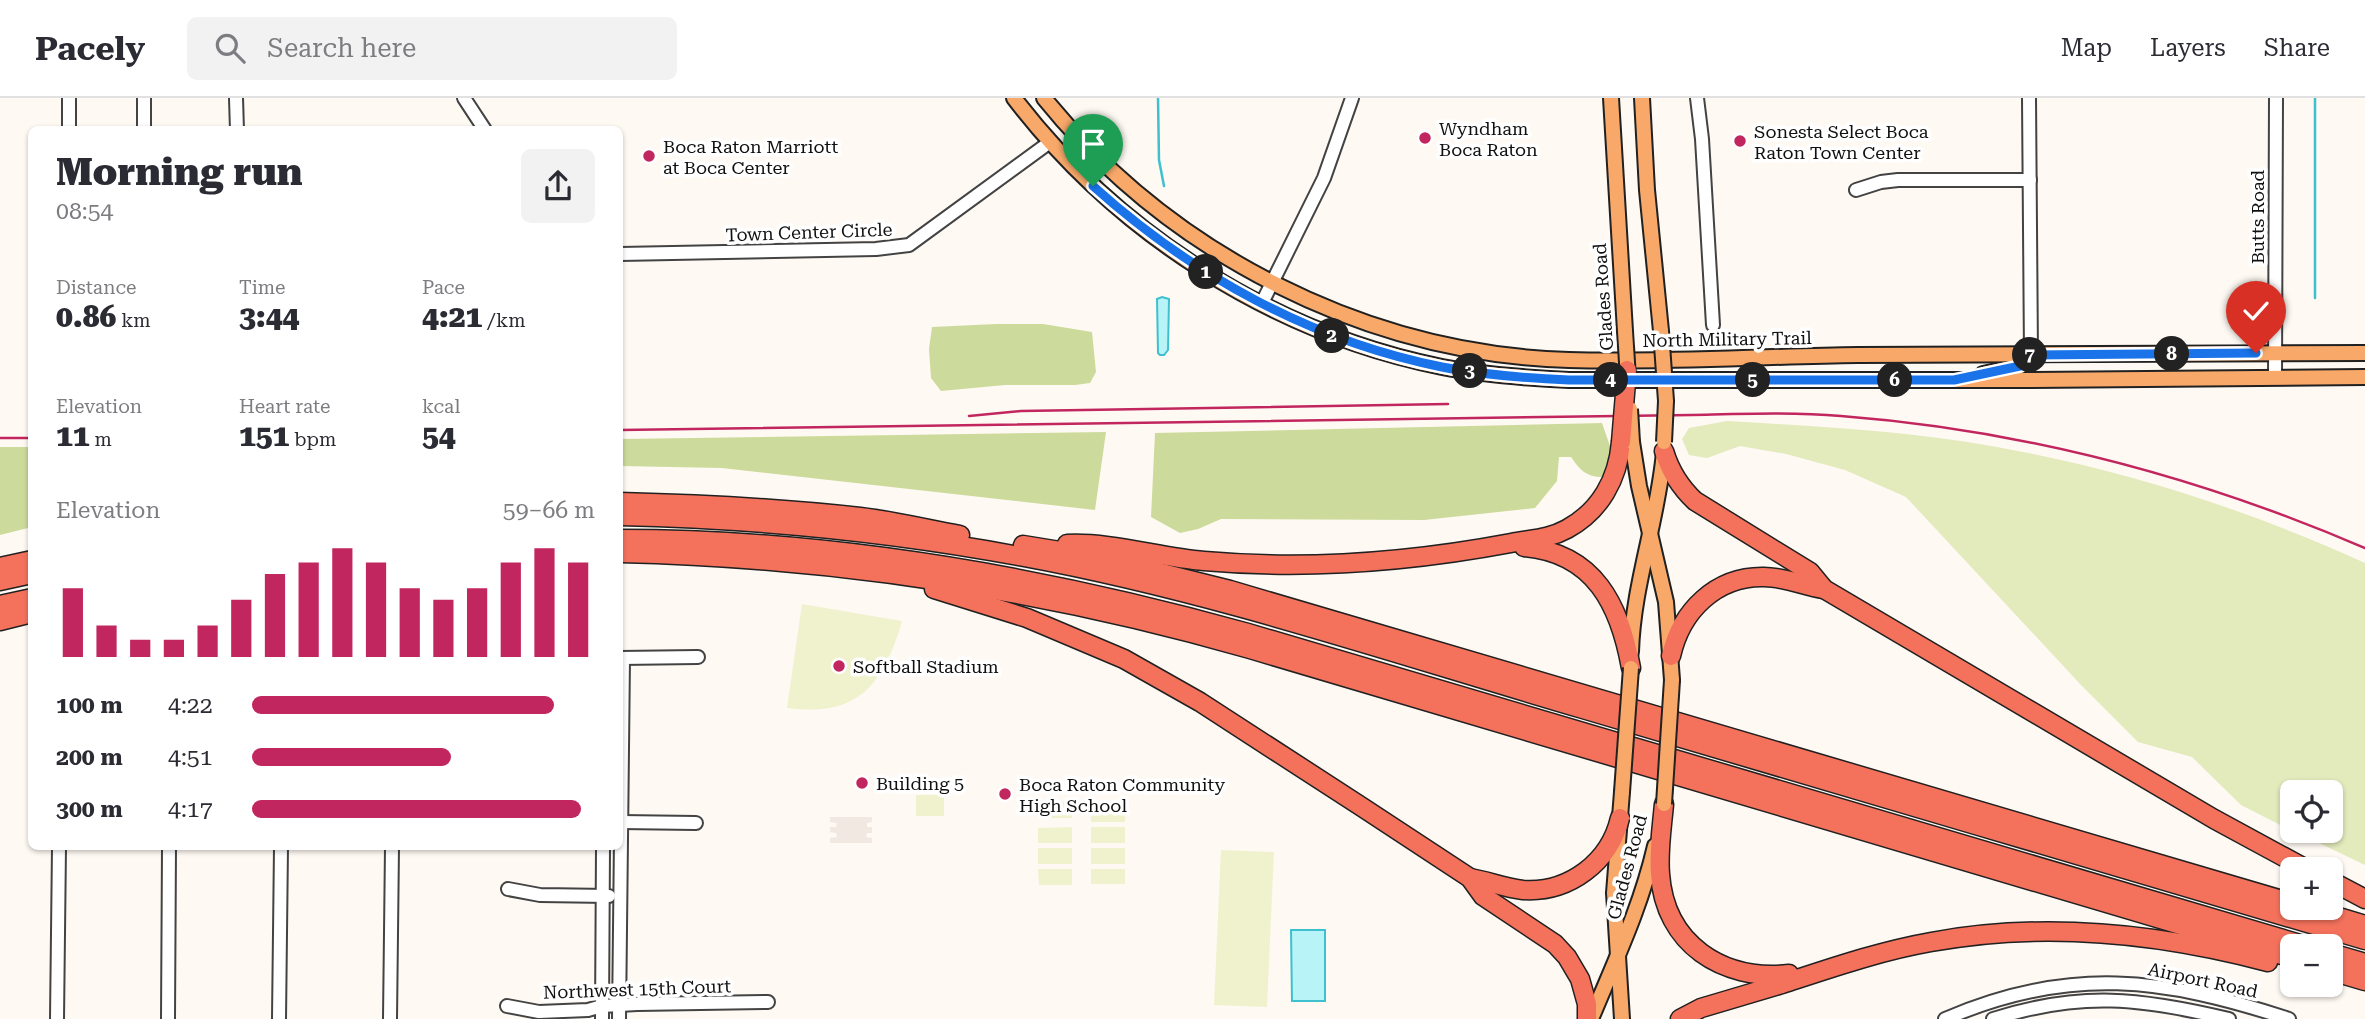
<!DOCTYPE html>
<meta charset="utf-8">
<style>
:root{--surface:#fff;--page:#f2f2f3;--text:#2b2b33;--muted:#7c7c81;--line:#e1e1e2;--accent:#c2265e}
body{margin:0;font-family:"Roboto Serif",serif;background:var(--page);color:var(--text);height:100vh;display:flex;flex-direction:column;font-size:26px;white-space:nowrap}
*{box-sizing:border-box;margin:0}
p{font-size:23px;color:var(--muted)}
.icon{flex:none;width:38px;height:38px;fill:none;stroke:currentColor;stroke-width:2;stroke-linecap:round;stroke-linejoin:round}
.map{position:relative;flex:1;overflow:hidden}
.details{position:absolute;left:28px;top:28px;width:595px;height:724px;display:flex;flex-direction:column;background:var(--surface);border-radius:10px;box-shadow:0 2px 5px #0004}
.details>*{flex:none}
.buttons{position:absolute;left:2280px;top:682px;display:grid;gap:14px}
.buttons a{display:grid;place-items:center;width:63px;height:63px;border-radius:10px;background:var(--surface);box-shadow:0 2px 5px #0004;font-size:35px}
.pin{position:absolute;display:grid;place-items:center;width:60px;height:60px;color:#fff;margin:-72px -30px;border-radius:50% 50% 50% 0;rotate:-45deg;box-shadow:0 0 7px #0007}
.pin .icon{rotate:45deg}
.km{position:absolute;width:35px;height:35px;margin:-18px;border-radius:50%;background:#222;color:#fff;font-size:19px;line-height:35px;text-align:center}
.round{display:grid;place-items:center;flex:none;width:74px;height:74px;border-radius:10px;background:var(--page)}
.headline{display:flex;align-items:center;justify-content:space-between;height:119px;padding:0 28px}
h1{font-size:38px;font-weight:800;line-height:52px}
.figures{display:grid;grid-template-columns:repeat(3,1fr);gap:10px;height:119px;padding:7px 28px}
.figures div{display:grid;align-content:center}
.figures b{font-size:30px;font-weight:800}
.figures small{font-size:19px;font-weight:400}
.figures p{font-size:19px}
.chart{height:196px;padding:14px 28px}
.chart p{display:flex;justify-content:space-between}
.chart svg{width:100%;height:126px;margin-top:7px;stroke:var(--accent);stroke-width:6}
ul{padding:0 28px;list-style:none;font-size:23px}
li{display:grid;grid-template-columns:112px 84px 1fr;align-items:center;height:52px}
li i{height:18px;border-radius:9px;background:var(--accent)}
header{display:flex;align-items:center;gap:42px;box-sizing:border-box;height:98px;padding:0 35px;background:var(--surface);border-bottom:2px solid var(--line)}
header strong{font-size:33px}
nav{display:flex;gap:38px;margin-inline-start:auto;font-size:24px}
.search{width:490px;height:63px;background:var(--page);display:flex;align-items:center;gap:18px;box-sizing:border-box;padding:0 24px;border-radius:10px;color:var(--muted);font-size:26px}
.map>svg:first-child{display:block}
</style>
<header>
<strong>Pacely</strong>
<div class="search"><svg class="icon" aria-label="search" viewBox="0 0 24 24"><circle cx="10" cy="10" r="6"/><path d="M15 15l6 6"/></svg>Search here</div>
<nav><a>Map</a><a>Layers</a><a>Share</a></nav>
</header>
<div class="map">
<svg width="2365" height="921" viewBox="0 0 2365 921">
<rect width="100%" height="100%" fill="#fff9f3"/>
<!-- green -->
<path fill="#e3eabc" d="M1727 323C1828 329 1929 334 2028 355 2143 378 2258 416 2365 465V767L2294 733H2331V695H2292V733L2241 707 2192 659 2138 644 2081 587 1906 399 1845 372 1786 356 1740 348 1707 360 1689 357 1682 341 1689 330Z"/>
<!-- forest -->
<g fill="#ccdb9b">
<path d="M996 226H1043L1092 234 1096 274 1090 285 1075 287H1005L941 293 931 280 929 251 932 229Z"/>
<path d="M1602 325 1611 351 1603 379C1586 379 1580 372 1571 359H1559L1557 383 1535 410 1424 422 1221 421 1198 431 1180 435 1151 419 1155 335Z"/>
<path d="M1106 334 1095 412 722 370 620 368V341Z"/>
<path d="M0 349H31L32 429 0 437Z"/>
</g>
<!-- pitch -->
<g fill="#f0f2ce">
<path d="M802 506 902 523C884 586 858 620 787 610Z"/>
<rect x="916" y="697" width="28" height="21"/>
<rect x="1038" y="704" width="34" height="16"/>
<path d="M1125 708V724H1091V709Z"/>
<path d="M1072 729V745H1038V730Z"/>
<rect x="1091" y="729" width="34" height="16"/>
<rect x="1038" y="750" width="34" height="16"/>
<rect x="1091" y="750" width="34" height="16"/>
<path d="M1221 752 1274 754 1267 909 1214 907Z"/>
<path d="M1038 771H1072V787H1039Z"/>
<rect x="1091" y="771" width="34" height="15"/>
</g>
<!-- plaza -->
<path fill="#f0e8e1" d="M830 719H872V724L867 725V729H872V735H867L866 739 872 740V745H830V740L837 739 836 735 830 734V729H836L837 725 830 724Z"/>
<!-- water -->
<g fill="#b8f3f7" stroke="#3ec1ce" stroke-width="2">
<path d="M1162 199 1169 201 1168 252 1164 257H1160L1158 255 1157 201Z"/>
<path d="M1291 832H1325V903H1292Z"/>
</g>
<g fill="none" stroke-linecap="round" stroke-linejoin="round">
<!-- stream -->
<g stroke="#3ec1ce" stroke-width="2.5">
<path d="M1158 0 1159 62 1164 88"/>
<path d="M2315 200V0"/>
</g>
<defs>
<g id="minor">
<path d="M144 0V32"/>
<path d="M236 0 237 32"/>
<path d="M464 0 485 32"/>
<path d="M1697 0 1702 41 1713 227"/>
<path d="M2029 0 2031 257"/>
<path d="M69 32V0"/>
<path d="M1856 92 1881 84 1898 82H2030"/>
<path d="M620 156 876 151 909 147 1050 44"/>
<path d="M1262 205 1324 80 1352 0"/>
<path d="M2275 279 2276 0"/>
<path d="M620 560 698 559"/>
<path d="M620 724 696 725"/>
<path d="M508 791 540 797 609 798"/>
<path d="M507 908 539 914 588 912 602 908 637 906 768 904"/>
<path d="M57 921 59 749"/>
<path d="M168 921 169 749"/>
<path d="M279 921 281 749"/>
<path d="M390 921 392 749"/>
<path d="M602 921 603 749"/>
<path d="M619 921 623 560"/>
<path d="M1945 921C2070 867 2164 880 2289 921"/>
<path d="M1993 921C2081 893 2141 900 2229 921"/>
</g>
<g id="major">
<path d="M1014 0C1118 136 1273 235 1442 269 1484 277 1526 280 1569 282H2028L2365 279"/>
<path d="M1044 0C1171 157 1367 256 1569 262 1665 265 1762 258 1858 257 2027 255 2196 255 2365 255"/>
<path d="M1611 0 1625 233"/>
<path d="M1642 0 1647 92 1661 233"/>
<path d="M1983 276 2020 268 2031 257"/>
<path d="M1632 344 1639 388 1666 504 1672 582"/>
<path d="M1631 554C1633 486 1658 422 1664 354"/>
<path d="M1622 694 1614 795 1622 921"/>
<path d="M1591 921C1615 863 1641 809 1655 748"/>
</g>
<g id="highway">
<path d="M1664 353C1670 373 1680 389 1695 403L1810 474 1824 491 2214 721 2308 772"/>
<path d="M620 404C700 406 781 410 860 419 894 423 927 431 960 437"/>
<path d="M620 418C755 421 891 434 1024 459 1214 494 1398 557 1583 611 1844 688 2104 765 2365 842"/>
<path d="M620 441C831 441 1044 478 1248 535L2310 849"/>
<path d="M1067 446C1112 444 1158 459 1204 463 1307 472 1410 464 1511 445 1531 441 1549 441 1567 431 1600 413 1618 381 1621 344"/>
<path d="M1023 447 1097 459 1230 492 2292 805"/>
<path d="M1524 449C1595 455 1620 508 1631 570"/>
<path d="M620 455C833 460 1045 492 1250 551L2292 860"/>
<path d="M0 469 32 462"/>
<path d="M0 483 32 476"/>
<path d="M934 491 1027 520 1124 561 1200 604 1362 709 1470 780 1483 798 1555 846 1567 859 1580 881 1587 906V921"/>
<path d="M0 507 32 500"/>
<path d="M0 523 32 515"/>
<path d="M1671 558C1681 513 1716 478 1764 479 1785 479 1804 488 1824 491"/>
<path d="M1664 706C1662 729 1658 753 1660 776 1665 846 1722 883 1789 876"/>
<path d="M1470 780C1488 783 1505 790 1523 792 1569 795 1610 764 1620 720"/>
<path d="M2331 783 2365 801"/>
<path d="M2309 810 2365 827"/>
<path d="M2331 855 2365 865"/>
<path d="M2331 873 2365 883"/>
<path d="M1680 921 1701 910C1728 902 1755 894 1782 886 1831 870 1880 853 1931 844 2044 823 2158 835 2268 864"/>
</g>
</defs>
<!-- minor casing -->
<use href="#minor" stroke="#434343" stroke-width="16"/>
<!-- major casing -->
<use href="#major" stroke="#212121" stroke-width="18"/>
<!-- highway casing -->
<use href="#highway" stroke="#212121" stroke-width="21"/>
<!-- minor -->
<use href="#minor" stroke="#fff" stroke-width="12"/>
<!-- major -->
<use href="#major" stroke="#f8a96a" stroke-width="14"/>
<!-- highway -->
<use href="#highway" stroke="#f4725c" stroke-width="18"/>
<!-- rail -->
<g stroke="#c2265e" stroke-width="2.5">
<path d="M969 318 1021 313 1448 306"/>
<path d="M620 332 1692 317C1741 316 1792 314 1841 318 2024 332 2197 378 2365 450"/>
<path d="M0 340H32"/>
</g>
<defs>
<g id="major-bridge">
<path d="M1625 233 1628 280"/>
<path d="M1661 233 1666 303 1664 344"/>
<path d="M1630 311 1632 344"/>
<path d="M1622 694 1631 570"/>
<path d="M1664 706 1672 582"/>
</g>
<path id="highway-bridge" d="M1621 344 1627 272"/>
</defs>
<!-- major-bridge casing -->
<use href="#major-bridge" stroke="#212121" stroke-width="18" stroke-linecap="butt"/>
<!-- highway-bridge casing -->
<use href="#highway-bridge" stroke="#212121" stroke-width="21" stroke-linecap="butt"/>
<!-- major-bridge -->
<use href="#major-bridge" stroke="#f8a96a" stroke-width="14"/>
<!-- highway-bridge -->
<use href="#highway-bridge" stroke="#f4725c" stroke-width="18"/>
</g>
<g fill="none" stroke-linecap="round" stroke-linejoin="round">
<defs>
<path id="route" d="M1093 88C1192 177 1311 243 1442 269 1484 277 1526 280 1569 282H1954L2020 268 2031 257 2256 255"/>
</defs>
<!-- route casing -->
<use href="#route" stroke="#fff" stroke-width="14"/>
<!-- route -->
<use href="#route" stroke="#1a73e8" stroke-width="9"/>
</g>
<!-- markers -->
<g fill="#c2265e" stroke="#fff" stroke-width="2.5">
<circle cx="1425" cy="40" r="7"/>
<circle cx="1740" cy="43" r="7"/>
<circle cx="649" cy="58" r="7"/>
<circle cx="839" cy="568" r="7"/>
<circle cx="862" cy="685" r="7"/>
<circle cx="1005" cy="696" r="7"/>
</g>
<g text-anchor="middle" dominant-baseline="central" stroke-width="7" stroke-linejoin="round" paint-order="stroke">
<!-- poi labels -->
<g font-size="18" fill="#101010" stroke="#fff" text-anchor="start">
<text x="1439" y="30">Wyndham<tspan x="1439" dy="21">Boca Raton</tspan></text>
<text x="1754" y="33">Sonesta Select Boca<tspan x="1754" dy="21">Raton Town Center</tspan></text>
<text x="663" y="48">Boca Raton Marriott<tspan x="663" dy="21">at Boca Center</tspan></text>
<text x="853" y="568">Softball Stadium</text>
<text x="876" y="685">Building 5</text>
<text x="1019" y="686">Boca Raton Community<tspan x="1019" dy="21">High School</tspan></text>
</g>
<!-- street labels -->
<g font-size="18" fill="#101010" stroke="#fff">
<text transform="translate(2257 119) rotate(-90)">Butts Road</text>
<text transform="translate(809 134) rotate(-2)">Town Center Circle</text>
<text transform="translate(1603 199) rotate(-94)">Glades Road</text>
<text transform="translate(1727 241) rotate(-1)">North Military Trail</text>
<text transform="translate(1627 769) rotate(-75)">Glades Road</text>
<text transform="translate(2203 882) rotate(12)">Airport Road</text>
<text transform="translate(637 891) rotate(-2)">Northwest 15th Court</text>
</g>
</g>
</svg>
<div class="buttons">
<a><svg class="icon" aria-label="locate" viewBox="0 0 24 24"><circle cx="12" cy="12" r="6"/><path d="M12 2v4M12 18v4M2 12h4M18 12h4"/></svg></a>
<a>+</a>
<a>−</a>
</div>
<div class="pin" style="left:1093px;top:88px;background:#1e9e55"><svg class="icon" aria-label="arrive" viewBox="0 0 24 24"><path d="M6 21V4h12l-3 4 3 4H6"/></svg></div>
<div class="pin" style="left:2256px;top:255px;background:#d93025"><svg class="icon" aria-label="check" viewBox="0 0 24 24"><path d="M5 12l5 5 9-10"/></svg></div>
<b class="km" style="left:1206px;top:174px">1</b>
<b class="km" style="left:1332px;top:238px">2</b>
<b class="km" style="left:1470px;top:273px">3</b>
<b class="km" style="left:1611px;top:282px">4</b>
<b class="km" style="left:1753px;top:282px">5</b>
<b class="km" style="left:1895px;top:282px">6</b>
<b class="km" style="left:2030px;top:257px">7</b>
<b class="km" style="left:2172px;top:256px">8</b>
<section class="details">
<div class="headline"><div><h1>Morning run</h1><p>08:54</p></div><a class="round"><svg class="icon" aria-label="share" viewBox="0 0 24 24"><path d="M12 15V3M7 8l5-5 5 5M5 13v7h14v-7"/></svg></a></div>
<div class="figures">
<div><p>Distance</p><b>0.86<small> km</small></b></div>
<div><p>Time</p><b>3:44</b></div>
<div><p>Pace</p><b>4:21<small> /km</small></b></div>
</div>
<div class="figures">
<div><p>Elevation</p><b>11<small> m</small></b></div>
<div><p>Heart rate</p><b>151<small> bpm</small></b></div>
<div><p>kcal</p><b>54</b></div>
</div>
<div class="chart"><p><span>Elevation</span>59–66 m</p>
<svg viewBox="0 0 160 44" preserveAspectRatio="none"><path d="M5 44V20M15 44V33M25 44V38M35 44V38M45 44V33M55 44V24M65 44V15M75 44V11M85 44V6M95 44V11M105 44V20M115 44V24M125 44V20M135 44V11M145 44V6M155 44V11"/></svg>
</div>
<ul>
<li><b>100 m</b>4:22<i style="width:88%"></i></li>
<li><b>200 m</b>4:51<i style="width:58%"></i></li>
<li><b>300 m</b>4:17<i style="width:96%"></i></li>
</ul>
</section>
</div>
